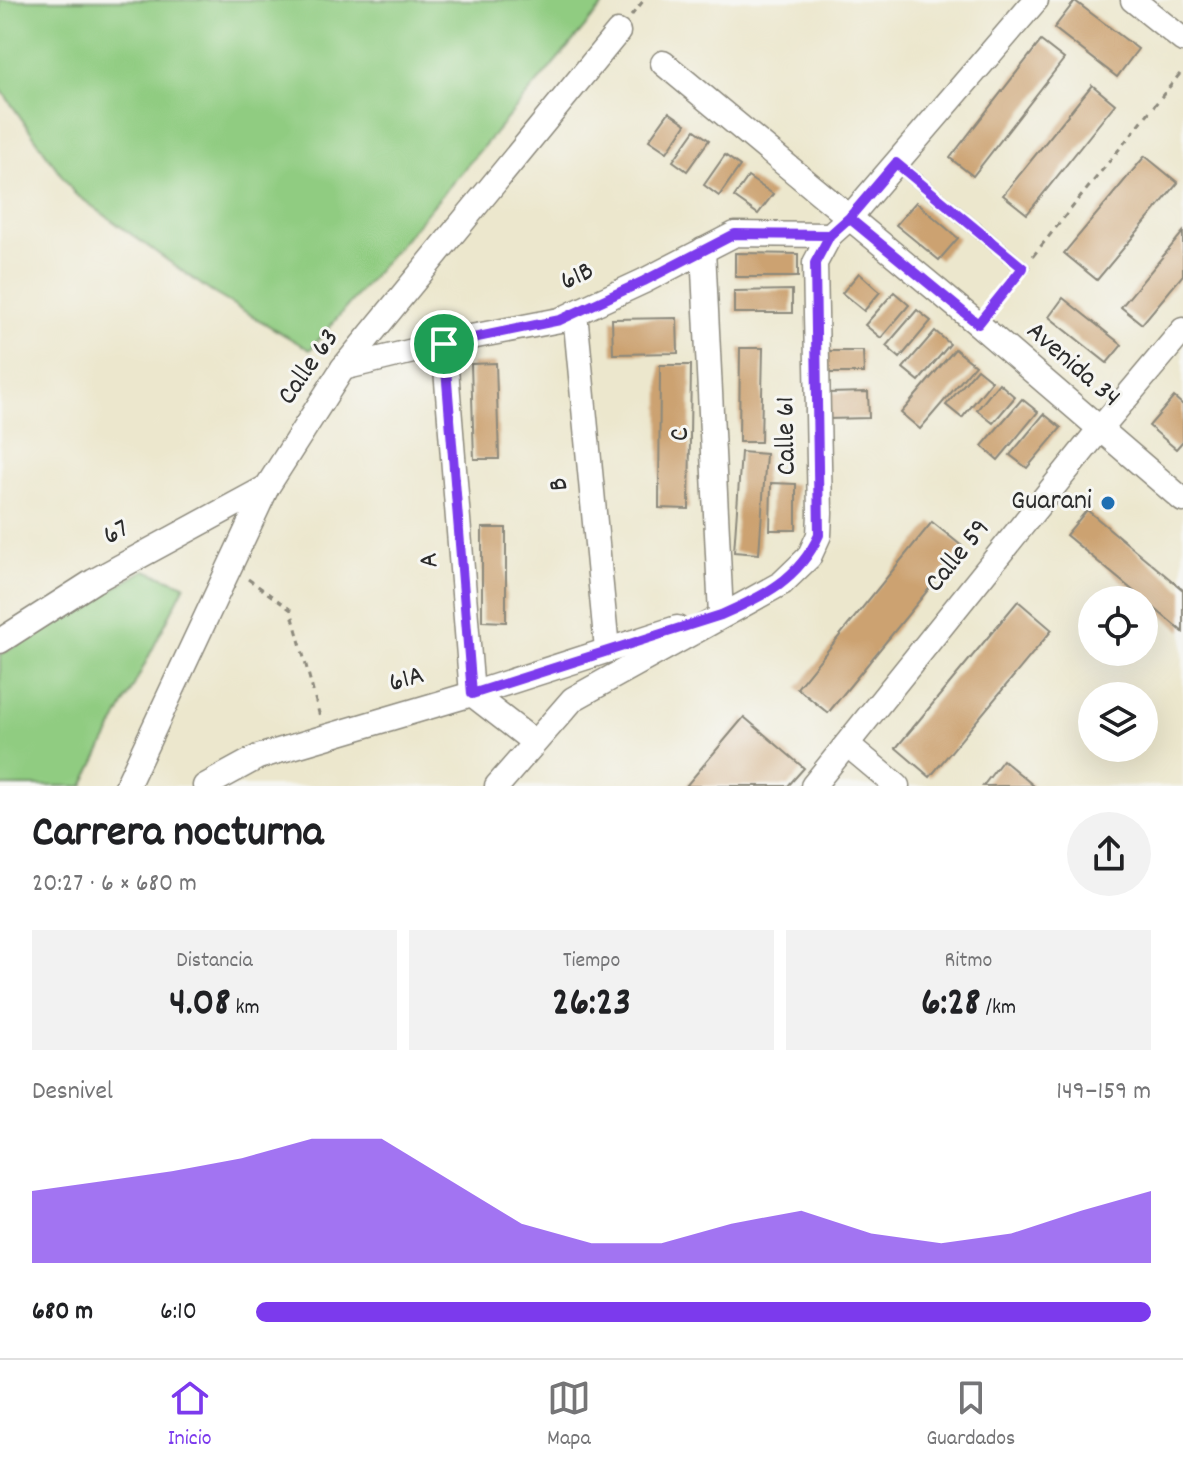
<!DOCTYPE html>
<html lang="es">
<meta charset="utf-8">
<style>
:root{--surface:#fff;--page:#f2f2f2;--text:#202124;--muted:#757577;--line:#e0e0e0;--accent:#7c3aed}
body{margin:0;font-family:Dekko,sans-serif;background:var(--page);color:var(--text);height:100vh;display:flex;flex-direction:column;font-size:30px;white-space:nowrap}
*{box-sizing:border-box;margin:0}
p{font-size:26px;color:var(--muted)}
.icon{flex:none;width:44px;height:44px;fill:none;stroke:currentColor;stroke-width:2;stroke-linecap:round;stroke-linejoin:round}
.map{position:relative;height:786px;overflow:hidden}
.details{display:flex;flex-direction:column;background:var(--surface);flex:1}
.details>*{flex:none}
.fabs{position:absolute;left:1078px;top:586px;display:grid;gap:16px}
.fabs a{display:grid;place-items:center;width:80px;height:80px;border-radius:50%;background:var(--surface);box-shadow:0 8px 32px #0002;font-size:40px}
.pin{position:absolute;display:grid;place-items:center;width:68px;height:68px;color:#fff;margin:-34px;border:4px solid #fff;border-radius:50%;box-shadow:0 2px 8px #0007}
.round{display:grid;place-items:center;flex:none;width:84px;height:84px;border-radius:42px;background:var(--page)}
.overview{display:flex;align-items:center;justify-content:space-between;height:136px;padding:0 32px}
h1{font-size:44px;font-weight:800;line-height:60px}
.figures{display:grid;grid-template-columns:repeat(3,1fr);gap:12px;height:136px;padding:8px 32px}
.figures div{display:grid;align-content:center;border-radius:0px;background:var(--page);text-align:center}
.figures b{font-size:40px;font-weight:800}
.figures small{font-size:22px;font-weight:400}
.figures p{font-size:22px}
.chart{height:224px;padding:16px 32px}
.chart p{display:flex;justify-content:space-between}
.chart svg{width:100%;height:144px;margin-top:8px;fill:var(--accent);opacity:.7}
ul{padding:0 32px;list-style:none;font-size:26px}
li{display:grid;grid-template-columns:128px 96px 1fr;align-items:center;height:60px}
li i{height:20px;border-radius:10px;background:var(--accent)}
.tabs{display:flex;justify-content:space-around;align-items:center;height:112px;border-top:2px solid var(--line);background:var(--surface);font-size:22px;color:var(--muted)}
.tabs a{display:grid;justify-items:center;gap:4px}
.tabs .selected{color:var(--accent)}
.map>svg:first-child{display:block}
</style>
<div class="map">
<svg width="1183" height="786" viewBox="0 0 1183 786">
<rect width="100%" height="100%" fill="#f6f6f2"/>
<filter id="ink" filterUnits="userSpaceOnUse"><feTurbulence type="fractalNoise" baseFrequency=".0125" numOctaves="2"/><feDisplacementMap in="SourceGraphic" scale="16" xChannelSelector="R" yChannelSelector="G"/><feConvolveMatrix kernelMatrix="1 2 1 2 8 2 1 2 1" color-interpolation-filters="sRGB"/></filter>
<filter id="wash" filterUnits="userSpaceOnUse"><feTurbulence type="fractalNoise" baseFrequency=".006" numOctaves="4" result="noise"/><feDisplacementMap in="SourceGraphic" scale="32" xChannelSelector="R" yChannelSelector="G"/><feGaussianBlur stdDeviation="1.8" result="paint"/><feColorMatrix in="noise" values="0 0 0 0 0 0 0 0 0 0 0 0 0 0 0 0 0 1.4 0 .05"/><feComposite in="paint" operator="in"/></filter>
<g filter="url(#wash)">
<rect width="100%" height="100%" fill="#ece7cd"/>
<!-- green -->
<g fill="#90cc81" stroke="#5e7c56" stroke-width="2">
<path d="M0 0H608L310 350 210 291 74 193 0 88Z"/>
<path d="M145 570 185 585 83 786H0V655Z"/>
</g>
<g id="blocks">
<!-- building -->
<g fill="#cca271">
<path d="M1075 1 1138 49 1117 77 1054 28Z"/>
<path d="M1041 41 1064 59 973 176 950 158Z"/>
<path d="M1092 85 1115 104 1027 214 1003 195Z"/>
<path d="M669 112 686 124 667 152 649 140Z"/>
<path d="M695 130 709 140 687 171 673 161Z"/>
<path d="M725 155 740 166 719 196 704 185Z"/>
<path d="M1145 156 1178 183 1097 280 1064 253Z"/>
<path d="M748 177 773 194 758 214 734 197Z"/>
<path d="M916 202 958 238 939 260 896 225Z"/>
<path d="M1183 232V275L1142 324 1121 307Z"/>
<path d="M735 253 798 254V277H735Z"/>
<path d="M859 273 880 292 864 311 842 293Z"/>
<path d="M792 290V313H734V291Z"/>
<path d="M894 292 909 305 881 338 865 325Z"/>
<path d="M1063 298 1122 345 1107 363 1049 317Z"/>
<path d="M917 310 931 321 900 358 886 346Z"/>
<path d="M677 318 678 353 613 354 612 319Z"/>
<path d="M935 331 950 344 919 381 903 368Z"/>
<path d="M740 348H763L761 442H739Z"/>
<path d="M955 349 975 365 920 429 901 413Z"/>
<path d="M825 351H863L864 373H825Z"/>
<path d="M496 363 499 459H474L471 364Z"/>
<path d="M660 365H691L689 509 659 508Z"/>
<path d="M977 369 992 381 962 418 946 405Z"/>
<path d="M999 383 1015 397 993 423 977 410Z"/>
<path d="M868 392 869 418 827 419V393Z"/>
<path d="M1174 397 1183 405V441L1176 449 1149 426Z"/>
<path d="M1022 399 1038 412 998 460 982 446Z"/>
<path d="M1044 414 1061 428 1027 468 1010 455Z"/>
<path d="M741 452 766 454 759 554 734 552Z"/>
<path d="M771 483 796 484V530H770Z"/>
<path d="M1087 510 1183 590V632L1066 535Z"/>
<path d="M932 522 963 547 828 713 797 688Z"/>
<path d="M482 528H506V622L482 621Z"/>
<path d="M1018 601 1052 630 930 777 896 748Z"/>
<path d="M744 717 804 768 788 786H686Z"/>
<path d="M1003 760 1034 786H983Z"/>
</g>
</g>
</g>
<g filter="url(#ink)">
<use href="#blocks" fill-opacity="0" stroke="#8c897c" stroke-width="2"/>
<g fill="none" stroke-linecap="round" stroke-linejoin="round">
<defs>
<path id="service" d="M896 163 1023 268"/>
<g id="minor">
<path d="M1133 0 1183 40"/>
<path d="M663 63 978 324 1183 500"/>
<path d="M703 250 721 615"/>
<path d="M575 313 607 649"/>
<path d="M444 344 472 694 534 742"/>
<path d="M343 368 471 337 560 320 644 281 735 234 830 235"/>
<path d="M0 641 94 581 267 487"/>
<path d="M848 745 897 786"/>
<path d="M127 786 267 487 343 368 618 32"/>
<path d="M205 786 258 757 472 694 677 628"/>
<path d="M497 786 573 699 782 583 809 557 819 535 820 513 815 263 830 235 849 218 1036 0"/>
<path d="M813 786 1099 430 1183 330"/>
</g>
</defs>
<!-- service casing -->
<use href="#service" stroke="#8c897c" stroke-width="15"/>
<!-- minor casing -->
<use href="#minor" stroke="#8c897c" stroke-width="27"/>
<!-- path -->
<g stroke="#8c897c" stroke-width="3" stroke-dasharray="6 6" stroke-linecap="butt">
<path d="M631 16 644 0"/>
<path d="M1033 256 1183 70"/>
<path d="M990 308 1013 280"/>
<path d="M248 579 291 610 320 717"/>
</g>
<!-- service -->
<use href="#service" stroke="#fff" stroke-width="12"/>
<!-- minor -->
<use href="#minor" stroke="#fff" stroke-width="24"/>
</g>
</g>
<g fill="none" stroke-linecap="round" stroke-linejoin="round" filter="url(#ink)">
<defs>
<path id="route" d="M444 344 472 694 721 615C764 596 799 579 819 535L815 263 830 235 849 218 978 324 1023 268 896 163 849 218 830 235 735 234 644 281 560 320 444 344"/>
</defs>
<!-- route casing -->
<use href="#route" stroke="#fff" stroke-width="16"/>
<!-- route -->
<use href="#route" stroke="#7c3aed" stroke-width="10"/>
</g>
<!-- markers -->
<circle fill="#1f6fb2" stroke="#f6f6f2" stroke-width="3" cx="1108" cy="503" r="8"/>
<g text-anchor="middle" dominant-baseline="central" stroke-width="6" stroke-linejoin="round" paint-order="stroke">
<!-- street labels -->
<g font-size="28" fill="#2b2b2b" stroke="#f6f6f2">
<text transform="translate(578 278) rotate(-25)">61B</text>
<text transform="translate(1072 366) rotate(41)">Avenida 34</text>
<text transform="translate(310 368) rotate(-55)">Calle 63</text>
<text transform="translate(682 434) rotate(-93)">C</text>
<text transform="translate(788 436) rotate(-91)">Calle 61</text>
<text transform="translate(561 484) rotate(-95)">B</text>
<text transform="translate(117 534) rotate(-28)">67</text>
<text transform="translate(959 557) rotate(-51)">Calle 59</text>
<text transform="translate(431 560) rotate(-95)">A</text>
<text transform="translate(407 681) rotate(-16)">61A</text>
</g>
<!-- poi labels -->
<g font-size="28" fill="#2b2b2b" stroke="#f6f6f2" text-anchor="end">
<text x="1092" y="503">Guarani</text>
</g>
</g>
</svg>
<div class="fabs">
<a><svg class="icon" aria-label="locate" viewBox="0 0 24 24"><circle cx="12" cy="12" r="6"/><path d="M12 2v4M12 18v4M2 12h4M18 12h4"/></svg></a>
<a><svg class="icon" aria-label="layers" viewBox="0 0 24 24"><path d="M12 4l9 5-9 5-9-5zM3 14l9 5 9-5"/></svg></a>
</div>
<div class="pin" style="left:444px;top:344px;background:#1e9e55"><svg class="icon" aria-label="arrive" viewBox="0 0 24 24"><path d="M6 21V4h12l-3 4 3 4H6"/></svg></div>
</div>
<section class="details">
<div class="overview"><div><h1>Carrera nocturna</h1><p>20:27 · 6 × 680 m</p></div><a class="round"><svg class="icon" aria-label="share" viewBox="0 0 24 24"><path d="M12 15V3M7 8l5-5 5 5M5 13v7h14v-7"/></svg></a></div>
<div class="figures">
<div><p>Distancia</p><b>4.08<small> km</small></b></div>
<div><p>Tiempo</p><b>26:23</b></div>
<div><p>Ritmo</p><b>6:28<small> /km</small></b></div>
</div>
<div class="chart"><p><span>Desnivel</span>149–159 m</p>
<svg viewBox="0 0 160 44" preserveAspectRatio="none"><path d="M0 44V22L10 19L20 16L30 12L40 6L50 6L60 19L70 32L80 38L90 38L100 32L110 28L120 35L130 38L140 35L150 28L160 22V44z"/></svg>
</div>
<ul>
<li><b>680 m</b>6:10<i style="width:100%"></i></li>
</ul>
</section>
<nav class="tabs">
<a class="selected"><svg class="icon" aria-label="home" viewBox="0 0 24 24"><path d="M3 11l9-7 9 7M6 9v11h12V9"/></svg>Inicio</a>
<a><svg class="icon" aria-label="map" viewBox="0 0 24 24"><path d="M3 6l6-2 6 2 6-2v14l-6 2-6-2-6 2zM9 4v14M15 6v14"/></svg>Mapa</a>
<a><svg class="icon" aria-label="saved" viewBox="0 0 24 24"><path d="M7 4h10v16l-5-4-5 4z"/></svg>Guardados</a>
</nav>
